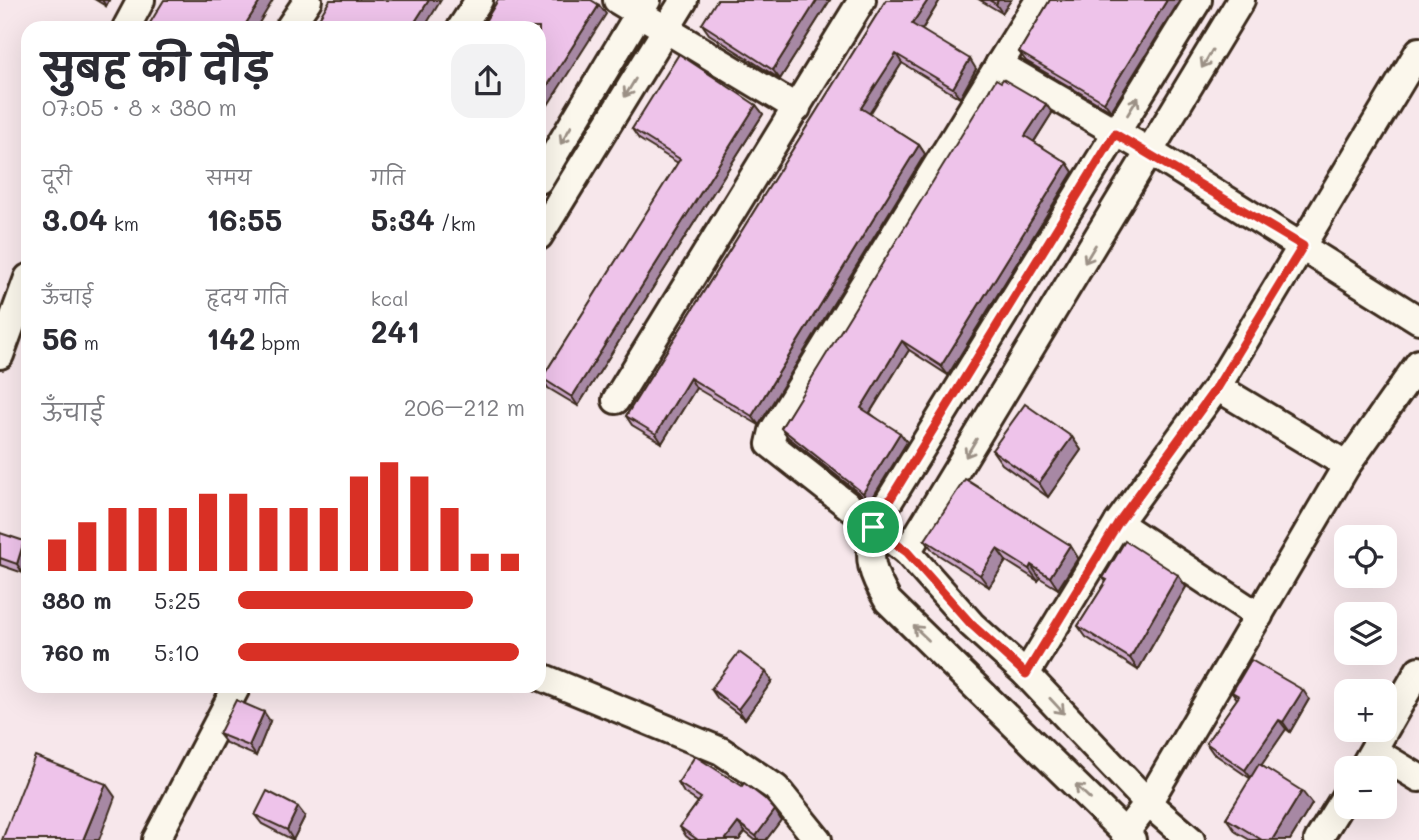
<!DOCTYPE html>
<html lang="hi">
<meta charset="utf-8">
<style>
:root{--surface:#fff;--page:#f2f2f3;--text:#2b2b33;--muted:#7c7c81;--accent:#d93025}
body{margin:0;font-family:Mali,"Playpen Sans Deva",sans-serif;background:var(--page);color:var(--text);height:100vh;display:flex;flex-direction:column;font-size:26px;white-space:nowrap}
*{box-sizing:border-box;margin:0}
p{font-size:23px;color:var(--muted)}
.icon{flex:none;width:38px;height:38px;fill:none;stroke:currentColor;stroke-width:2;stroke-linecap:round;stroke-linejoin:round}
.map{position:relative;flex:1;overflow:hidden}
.panel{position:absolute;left:21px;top:21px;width:525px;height:672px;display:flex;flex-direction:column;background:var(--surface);border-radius:21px;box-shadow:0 7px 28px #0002}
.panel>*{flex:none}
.tools{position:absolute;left:1334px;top:525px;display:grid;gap:14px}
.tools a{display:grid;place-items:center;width:63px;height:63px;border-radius:14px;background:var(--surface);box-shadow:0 7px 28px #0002;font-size:35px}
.pin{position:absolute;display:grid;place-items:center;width:60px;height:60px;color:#fff;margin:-30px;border:4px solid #fff;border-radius:50%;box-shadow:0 2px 7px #0007}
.round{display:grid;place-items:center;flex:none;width:74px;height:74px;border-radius:21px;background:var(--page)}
.summary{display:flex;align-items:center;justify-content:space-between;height:119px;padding:0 21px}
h1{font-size:38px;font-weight:700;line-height:52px}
.stats{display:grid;grid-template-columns:repeat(3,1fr);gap:10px;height:119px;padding:7px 21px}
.stats div{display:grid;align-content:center}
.stats b{font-size:30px;font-weight:700}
.stats small{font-size:19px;font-weight:400}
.stats p{font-size:19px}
.chart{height:196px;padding:14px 21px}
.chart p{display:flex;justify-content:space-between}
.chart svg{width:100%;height:126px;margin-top:7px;stroke:var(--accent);stroke-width:6}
ul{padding:0 21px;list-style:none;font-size:23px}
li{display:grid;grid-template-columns:112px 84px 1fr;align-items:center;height:52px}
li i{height:18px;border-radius:9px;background:var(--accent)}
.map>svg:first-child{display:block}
</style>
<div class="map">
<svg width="1419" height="840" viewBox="0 0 1419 840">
<rect width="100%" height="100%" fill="#f7e7eb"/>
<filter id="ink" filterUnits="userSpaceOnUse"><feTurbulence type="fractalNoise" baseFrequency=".0143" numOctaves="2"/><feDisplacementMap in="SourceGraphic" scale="14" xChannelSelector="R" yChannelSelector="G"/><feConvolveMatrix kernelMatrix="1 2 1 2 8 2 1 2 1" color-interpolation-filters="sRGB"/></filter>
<g filter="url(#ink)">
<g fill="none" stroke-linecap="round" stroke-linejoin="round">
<defs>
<g id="minor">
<path d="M617 0 797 108"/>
<path d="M1039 0 773 431 770 444 907 552 971 624 1026 674 1148 803 1191 840"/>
<path d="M126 28 141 0"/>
<path d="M289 28 308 0"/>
<path d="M461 28 479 0"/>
<path d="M999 64 1152 153 1419 320"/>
<path d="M539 180 647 0"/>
<path d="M539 236 684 0"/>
<path d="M0 355 28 278"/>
<path d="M1217 387 1347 465"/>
<path d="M616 400 862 0"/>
<path d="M1118 523 1259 616"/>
<path d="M907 552 1241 0"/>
<path d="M1026 674 1118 523 1217 387 1419 51"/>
<path d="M539 676 721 751 776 788 818 840"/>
<path d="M1374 751 1419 778"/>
<path d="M1363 768 1419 670"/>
<path d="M1125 833 1148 803 1347 465 1419 363"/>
<path d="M156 840 237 686"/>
<path d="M1132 840 888 601C871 572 868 561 873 527L1198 0"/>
<path d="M1318 840 1346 795"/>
</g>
</defs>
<!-- minor casing -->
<use href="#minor" stroke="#3b2a1e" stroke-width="32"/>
<!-- minor -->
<use href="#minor" stroke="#fbf7ec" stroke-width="26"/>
</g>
<!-- wall -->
<g fill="#cda8c9" stroke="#3b2a1e" stroke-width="2">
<path d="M96 0H109L106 6Z"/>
<path d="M830 0 780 79 709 34 702 24Z"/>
<path d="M886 0H940L922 30 976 69 960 98 902 63 870 114 919 145 925 154 759 425 696 388 662 443 632 425 626 416Z"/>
<path d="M980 0H1011L1002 13Z"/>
<path d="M1050 0H1180L1111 111 1026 61 1019 52Z"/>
<path d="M1001 82 1046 104 1052 113 1034 142 1067 163 1073 172 948 375 909 350 870 413 907 442 870 502 788 437 781 428Z"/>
<path d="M756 105 763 114 578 406 548 388 542 378 678 163 639 139 632 129Z"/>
<path d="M1072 437 1081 450 1048 497 1002 464 992 450Z"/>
<path d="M0 533 23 573 0 565Z"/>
<path d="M925 540 1070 545 1078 558 1058 589 1040 578 1038 581 1006 561 989 587 934 552Z"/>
<path d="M1178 575 1186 587 1138 670 1086 637 1078 626 1106 582 1103 578Z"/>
<path d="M772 681 745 719 718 699 711 689Z"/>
<path d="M1232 692 1309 699 1290 732 1286 729 1261 765 1312 804 1290 840H1250L1236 832 1226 818 1251 779 1213 753 1206 743 1237 699Z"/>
<path d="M270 721 256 756 226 743 219 734Z"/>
<path d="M678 783 781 820 766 840H755L745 832 739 840H691L686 836 680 827 698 802 684 793Z"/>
<path d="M255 815 305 816 293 840 262 824Z"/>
</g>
<!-- shaded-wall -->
<g fill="#a788a4" stroke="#3b2a1e" stroke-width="2">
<path d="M102 0H109L106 6Z"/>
<path d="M261 0H273L256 28H243Z"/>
<path d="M429 0H441L424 28H411Z"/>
<path d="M817 0H830L780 79 773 70Z"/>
<path d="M928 0H940L919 34 912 24Z"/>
<path d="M998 0H1011L1002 13 996 4Z"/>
<path d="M1167 0H1180L1111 111 1104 102Z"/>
<path d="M599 5 606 14 539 119V99Z"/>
<path d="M896 54 902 63 867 117 861 108Z"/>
<path d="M970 59 976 69 960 98 953 88Z"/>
<path d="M1046 104 1052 113 1031 146 1025 136Z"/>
<path d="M756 105 763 114 578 406 572 397Z"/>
<path d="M919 145 925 154 759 425 752 416Z"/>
<path d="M1067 163 1073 172 948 375 941 366Z"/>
<path d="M902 341 909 350 867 417 861 408Z"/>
<path d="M690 378 696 388 662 443 656 434Z"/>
<path d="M900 433 907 442 870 502 863 493Z"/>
<path d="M1072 437 1081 450 1048 497 1039 483Z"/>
<path d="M24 541 28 546V560L23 573 17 564Z"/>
<path d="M1070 545 1078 558 1058 589 1050 577Z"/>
<path d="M997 549 1006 561 989 587 980 575Z"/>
<path d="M1031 565 1040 578 1038 581 1029 569Z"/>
<path d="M1178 575 1186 587 1138 670 1130 658Z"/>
<path d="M766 672 772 681 745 719 738 709Z"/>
<path d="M1303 690 1309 699 1290 732 1283 722Z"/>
<path d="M264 712 270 721 256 756 249 746Z"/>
<path d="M1279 720 1286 729 1252 779 1245 770Z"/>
<path d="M106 784 115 797 99 840H83Z"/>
<path d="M1302 791 1312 804 1290 840H1272Z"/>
<path d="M298 807 305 816 293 840 287 830Z"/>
<path d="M775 810 781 820 766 840H759L756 836Z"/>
<path d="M738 823 745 832 739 840H725Z"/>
</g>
<!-- building -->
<g fill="#eec3ea" stroke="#3b2a1e" stroke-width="2">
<path d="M164 0H261L243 28H147Z"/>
<path d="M330 0H429L411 28H313Z"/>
<path d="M498 0H591L599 5 539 99V28H481Z"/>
<path d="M717 0H817L773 70 702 24Z"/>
<path d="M886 0H928L912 24 970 59 953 88 896 54 861 108 919 145 752 416 690 378 656 434 626 416Z"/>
<path d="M989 0H998L996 4Z"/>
<path d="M1050 0H1167L1104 102 1019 52Z"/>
<path d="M679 54 756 105 572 397 542 378 680 159 632 129Z"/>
<path d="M996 79 1001 82 1003 79 1046 104 1025 136 1067 163 941 366 902 341 861 408 900 433 863 493 781 428Z"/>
<path d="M1025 404 1072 437 1039 483 992 450Z"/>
<path d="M965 479 1070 545 1050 577 1031 565 1029 569 997 549 980 575 925 540Z"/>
<path d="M0 533 24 541 17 564 0 558Z"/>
<path d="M1125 541 1178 575 1130 658 1078 626 1107 580 1103 578Z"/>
<path d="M739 652 766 672 738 709 711 689Z"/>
<path d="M1251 660 1303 690 1283 722 1279 720 1245 770 1206 743 1239 696 1232 692Z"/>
<path d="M236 700 264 712 249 746 219 734Z"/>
<path d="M35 756 106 784 83 840H2Z"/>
<path d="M695 756 742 786 744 783 765 799 775 810 756 836 738 823 725 840H698L680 827 701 798 678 783Z"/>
<path d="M1259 764 1302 791 1272 840H1262L1226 818Z"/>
<path d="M267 791 298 807 287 830 255 815Z"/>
</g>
<!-- one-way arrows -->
<defs><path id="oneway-shaft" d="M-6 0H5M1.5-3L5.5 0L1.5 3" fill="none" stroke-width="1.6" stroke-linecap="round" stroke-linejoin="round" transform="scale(1.75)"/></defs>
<g stroke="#9b9085">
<use href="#oneway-shaft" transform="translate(1207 59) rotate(120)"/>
<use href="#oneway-shaft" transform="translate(630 88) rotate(121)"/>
<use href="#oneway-shaft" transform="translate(1133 106) rotate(-58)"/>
<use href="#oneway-shaft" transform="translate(566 135) rotate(121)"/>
<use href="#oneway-shaft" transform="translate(1090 254) rotate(121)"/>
<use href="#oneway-shaft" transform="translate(971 448) rotate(121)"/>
<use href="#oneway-shaft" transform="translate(921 633) rotate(-136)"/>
<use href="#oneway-shaft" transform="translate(1057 706) rotate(47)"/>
<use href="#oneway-shaft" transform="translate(1083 792) rotate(-136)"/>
</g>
</g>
<g fill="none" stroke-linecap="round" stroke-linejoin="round" filter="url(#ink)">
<defs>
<path id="route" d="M1115 134 1303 246 1217 387 1118 523 1026 674 971 624 907 552 873 527Z"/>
</defs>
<!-- route casing -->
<use href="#route" stroke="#fff" stroke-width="14"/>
<!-- route -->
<use href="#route" stroke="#d93025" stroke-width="9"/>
</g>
</svg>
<div class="tools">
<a><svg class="icon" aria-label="locate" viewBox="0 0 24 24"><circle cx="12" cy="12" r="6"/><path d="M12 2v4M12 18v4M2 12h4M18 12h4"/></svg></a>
<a><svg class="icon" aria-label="layers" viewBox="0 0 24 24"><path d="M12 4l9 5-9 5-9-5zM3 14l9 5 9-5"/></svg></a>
<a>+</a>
<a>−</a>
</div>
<div class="pin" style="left:873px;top:527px;background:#1e9e55"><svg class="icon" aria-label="arrive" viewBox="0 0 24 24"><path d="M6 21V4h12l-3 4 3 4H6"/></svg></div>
<section class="panel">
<div class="summary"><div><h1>सुबह की दौड़</h1><p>07:05 · 8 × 380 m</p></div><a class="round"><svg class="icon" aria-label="share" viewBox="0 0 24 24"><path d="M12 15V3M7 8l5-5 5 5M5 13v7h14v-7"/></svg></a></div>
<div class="stats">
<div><p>दूरी</p><b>3.04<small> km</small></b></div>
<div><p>समय</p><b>16:55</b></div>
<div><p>गति</p><b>5:34<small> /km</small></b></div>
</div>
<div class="stats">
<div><p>ऊँचाई</p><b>56<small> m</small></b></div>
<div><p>हृदय गति</p><b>142<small> bpm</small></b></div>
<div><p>kcal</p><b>241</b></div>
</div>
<div class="chart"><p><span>ऊँचाई</span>206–212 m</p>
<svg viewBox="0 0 160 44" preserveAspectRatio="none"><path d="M5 44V33M15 44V27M25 44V22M35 44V22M45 44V22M55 44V17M65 44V17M75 44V22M85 44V22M95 44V22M105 44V11M115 44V6M125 44V11M135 44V22M145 44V38M155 44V38"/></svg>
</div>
<ul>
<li><b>380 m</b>5:25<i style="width:82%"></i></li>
<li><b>760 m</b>5:10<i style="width:98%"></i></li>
</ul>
</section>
</div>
